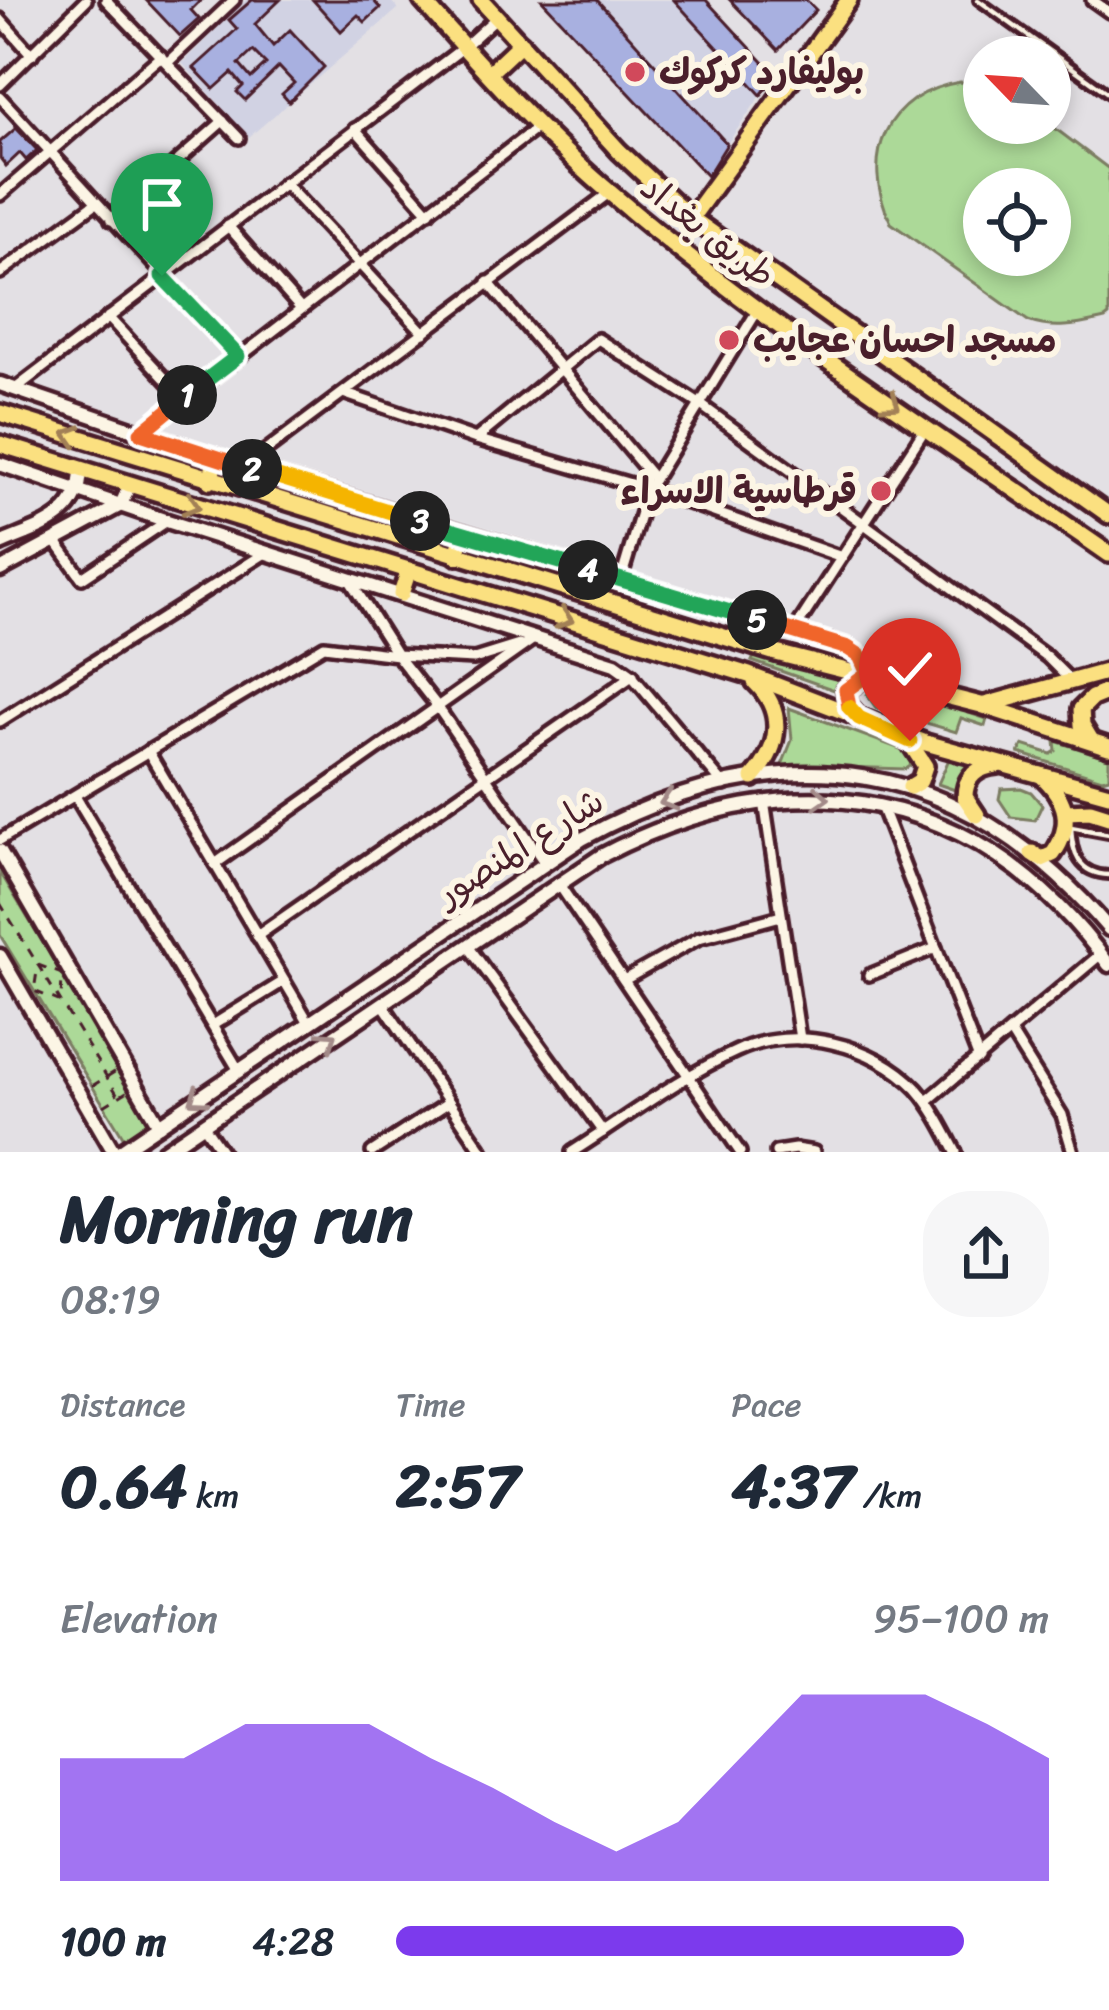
<!DOCTYPE html>
<meta charset="utf-8">
<style>
:root{--surface:#fff;--page:#f6f6f7;--text:#1f2937;--muted:#747a83;--accent:#7c3aed}
body{margin:0;font-family:Sriracha,"Playpen Sans Arabic",sans-serif;background:var(--page);color:var(--text);height:100vh;display:flex;flex-direction:column;font-size:45px;white-space:nowrap}
*{box-sizing:border-box;margin:0}
p{font-size:39px;color:var(--muted)}
.icon{flex:none;width:66px;height:66px;fill:none;stroke:currentColor;stroke-width:2;stroke-linecap:round;stroke-linejoin:round}
.map{position:relative;height:1152px;overflow:hidden}
.drawer{display:flex;flex-direction:column;background:var(--surface);flex:1}
.drawer>*{flex:none}
.needle{width:78px;rotate:295deg}
.fabs{position:absolute;left:963px;top:36px;display:grid;gap:24px}
.fabs a{display:grid;place-items:center;width:108px;height:108px;border-radius:50%;background:var(--surface);box-shadow:0 6px 18px #0003;font-size:60px}
.pin{position:absolute;display:grid;place-items:center;width:102px;height:102px;color:#fff;margin:-123px -51px;border-radius:50% 50% 50% 0;rotate:-45deg;box-shadow:0 0 12px #0007}
.pin .icon{rotate:45deg}
.km{position:absolute;width:60px;height:60px;margin:-30px;border-radius:50%;background:#222;color:#fff;font-size:33px;line-height:60px;text-align:center}
.round{display:grid;place-items:center;flex:none;width:126px;height:126px;border-radius:48px;background:var(--page)}
.summary{display:flex;align-items:center;justify-content:space-between;height:204px;padding:0 60px}
h1{font-size:66px;font-weight:700;line-height:90px}
.figures{display:grid;grid-template-columns:repeat(3,1fr);gap:18px;height:204px;padding:12px 60px}
.figures div{display:grid;align-content:center}
.figures b{font-size:60px;font-weight:700}
.figures small{font-size:33px;font-weight:400}
.figures p{font-size:33px}
.chart{height:336px;padding:24px 60px}
.chart p{display:flex;justify-content:space-between}
.chart svg{width:100%;height:216px;margin-top:12px;fill:var(--accent);opacity:.7}
ul{padding:0 60px;list-style:none;font-size:39px}
li{display:grid;grid-template-columns:192px 144px 1fr;align-items:center;height:90px}
li i{height:30px;border-radius:15px;background:var(--accent)}
.map>svg:first-child{display:block}
</style>
<div class="map">
<svg width="1109" height="1152" viewBox="0 0 1109 1152">
<rect width="100%" height="100%" fill="#e3e0e4"/>
<filter id="ink" filterUnits="userSpaceOnUse"><feTurbulence type="fractalNoise" baseFrequency=".00833" numOctaves="2"/><feDisplacementMap in="SourceGraphic" scale="24" xChannelSelector="R" yChannelSelector="G"/><feConvolveMatrix kernelMatrix="1 2 1 2 8 2 1 2 1" color-interpolation-filters="sRGB"/></filter>
<g filter="url(#ink)">
<!-- built -->
<g fill="#d1d2e3">
<path d="M246 0H390L398 9 249 137 182 63Z"/>
<path d="M597 0H674L761 95 727 144Z"/>
</g>
<!-- green -->
<g fill="#acd998" stroke="#7b7c62" stroke-width="3" fill-rule="evenodd">
<path d="M960 82 984 84V123H1048L1109 169V316L1105 319C1078 325 1054 331 1028 321L891 223C859 157 886 94 960 82ZM984 189H1050V255H984Z"/>
<path d="M756 652 847 678 843 693 752 661Z"/>
<path d="M882 684 987 719 985 726 961 718 956 732 876 708 867 695 871 687Z"/>
<path d="M789 708 906 751 912 757 911 765 905 769 782 765 792 740Z"/>
<path d="M1055 741 1109 758V777L1102 779 1019 753 1023 745 1051 754 1056 751Z"/>
<path d="M950 757 969 764 958 791 938 784Z"/>
<path d="M1021 788 1031 792 1042 805 1035 820 1011 817 999 799 1001 789Z"/>
<path d="M0 872 157 1131 130 1148 0 935Z"/>
</g>
<!-- building -->
<g fill="#a8b0e0" stroke="#4a1f2b" stroke-width="3" fill-rule="evenodd">
<path d="M146 0H201L191 10 199 19 180 36Z"/>
<path d="M252 0H280L255 24 273 46 290 30 324 67 289 102 282 94 294 83 279 67 245 100 237 92 243 86 232 73 214 89 194 68 237 29 229 20ZM253 51 266 64 251 78 239 64Z"/>
<path d="M313 0H373L380 8 365 22 358 15 341 31Z"/>
<path d="M542 0H597L727 144 707 176Z"/>
<path d="M674 0H706L776 76 761 95Z"/>
<path d="M730 0H806L816 10 778 50Z"/>
<path d="M16 128 37 150 26 160 20 153 6 166 0 158V142Z"/>
</g>
<g fill="none" stroke-linecap="round" stroke-linejoin="round">
<defs>
<g id="service">
<path d="M978 0 1109 94"/>
<path d="M1071 827C1072 854 1079 874 1109 875"/>
<path d="M1071 827 1109 834"/>
</g>
<g id="minor">
<path d="M106 0 239 138"/>
<path d="M1092 0 1109 12"/>
<path d="M0 19 32 55"/>
<path d="M167 63 234 0"/>
<path d="M0 85 86 0"/>
<path d="M0 97 238 356"/>
<path d="M355 129 429 212"/>
<path d="M284 183 424 333"/>
<path d="M0 195 161 56"/>
<path d="M111 220 223 121"/>
<path d="M228 226 301 309"/>
<path d="M0 273 96 203"/>
<path d="M488 282 654 479"/>
<path d="M108 317 183 398"/>
<path d="M15 389 464 47 497 17"/>
<path d="M346 394 476 439 648 489 839 556"/>
<path d="M141 433 539 126"/>
<path d="M476 439 598 339 701 405 1047 657 1073 683"/>
<path d="M244 467 609 193"/>
<path d="M56 542 82 578 167 521"/>
<path d="M349 579 397 655 474 659 519 645"/>
<path d="M621 579 648 489 759 308"/>
<path d="M794 631 925 429"/>
<path d="M0 721 267 552"/>
<path d="M148 751 308 1021"/>
<path d="M75 796 238 1069"/>
<path d="M764 801 800 1039"/>
<path d="M881 806 979 1059"/>
<path d="M0 840 324 646 397 655 437 706 544 862"/>
<path d="M215 864 535 638"/>
<path d="M558 883 740 1152"/>
<path d="M257 936 632 676 724 785"/>
<path d="M468 946 603 1132"/>
<path d="M869 975 936 948"/>
<path d="M624 980 699 938 781 916"/>
<path d="M382 1003 483 1152"/>
<path d="M213 1025 284 981"/>
<path d="M1011 1033 1062 1115 1073 1152"/>
<path d="M927 1101 1101 954"/>
<path d="M203 1124 222 1152"/>
<path d="M372 1152 449 1102"/>
<path d="M572 1152C626 1118 679 1077 737 1051 795 1024 874 1044 917 1089 933 1107 945 1131 956 1152"/>
<path d="M776 1152 795 1149 814 1152"/>
</g>
<g id="tertiary">
<path d="M0 384 216 458 848 648 864 661 868 674"/>
<path d="M0 464 167 521 615 664 632 676"/>
<path d="M0 544C39 527 80 519 81 470"/>
<path d="M0 570 121 505 129 486"/>
<path d="M0 851 159 1125"/>
<path d="M0 956 114 1152"/>
<path d="M119 1152 582 839C782 729 960 755 1109 929"/>
<path d="M163 1152 601 856C793 756 978 786 1109 965"/>
</g>
<g id="primary">
<path d="M422 0C482 68 544 137 614 196 768 328 942 438 1109 554"/>
<path d="M481 0 619 151 691 218 1109 515"/>
<path d="M489 73 521 43"/>
<path d="M691 218 849 0"/>
<path d="M0 413 776 653 981 705 1109 747"/>
<path d="M0 444 749 675 926 743 1109 794"/>
<path d="M210 481 216 458"/>
<path d="M457 556 463 534"/>
<path d="M401 594 409 570"/>
<path d="M985 705 1109 671"/>
<path d="M857 715 848 705 846 690 868 674"/>
<path d="M908 740 925 766 920 781 910 787"/>
<path d="M1091 740 1082 725 1081 709 1092 698 1109 691"/>
<path d="M753 778C780 747 786 712 755 682"/>
<path d="M1066 812 1090 811 1109 817"/>
<path d="M977 815 965 797C965 776 978 767 997 765"/>
<path d="M1032 853 1042 859 1053 854C1074 824 1067 799 1041 775"/>
</g>
</defs>
<!-- service casing -->
<use href="#service" stroke="#4a1f2b" stroke-width="14"/>
<!-- minor casing -->
<use href="#minor" stroke="#4a1f2b" stroke-width="18"/>
<!-- tertiary casing -->
<use href="#tertiary" stroke="#4a1f2b" stroke-width="21"/>
<!-- primary casing -->
<use href="#primary" stroke="#4a1f2b" stroke-width="24"/>
<!-- path -->
<g stroke="#4a1f2b" stroke-width="3" stroke-dasharray="9 9" stroke-linecap="butt">
<path d="M0 903 119 1097"/>
<path d="M38 965 62 974 61 1002 34 991Z"/>
<path d="M92 1086 116 1071"/>
<path d="M104 1106 128 1091"/>
</g>
<!-- service -->
<use href="#service" stroke="#fcf5e5" stroke-width="4.5"/>
<!-- minor -->
<use href="#minor" stroke="#fcf5e5" stroke-width="9"/>
<!-- tertiary -->
<use href="#tertiary" stroke="#fcf5e5" stroke-width="12"/>
<!-- primary -->
<use href="#primary" stroke="#fbe080" stroke-width="15"/>
</g>
<!-- one-way arrows -->
<defs><path id="oneway-chevron" d="M-2-3.5L2.5 0L-2 3.5" fill="none" stroke-width="1.6" stroke-linecap="round" stroke-linejoin="round" transform="scale(3)"/></defs>
<g stroke="#a28056">
<use href="#oneway-chevron" transform="translate(892 403) rotate(35)"/>
<use href="#oneway-chevron" transform="translate(72 435) rotate(-163)"/>
<use href="#oneway-chevron" transform="translate(192 505) rotate(17)"/>
<use href="#oneway-chevron" transform="translate(565 619) rotate(18)"/>
</g>
<g stroke="#a38a88">
<use href="#oneway-chevron" transform="translate(821 798) rotate(3)"/>
<use href="#oneway-chevron" transform="translate(668 801) rotate(163)"/>
<use href="#oneway-chevron" transform="translate(329 1039) rotate(-34)"/>
<use href="#oneway-chevron" transform="translate(197 1098) rotate(145)"/>
</g>
</g>
<g fill="none" stroke-linecap="round" stroke-linejoin="round" filter="url(#ink)">
<defs>
<path id="split-1" d="M162 276 238 356 187 395"/>
<path id="split-2" d="M187 395 141 433 252 469"/>
<path id="split-3" d="M252 469 420 521"/>
<path id="split-4" d="M420 521 588 570"/>
<path id="split-5" d="M588 570 757 620"/>
<path id="split-6" d="M757 620 848 648 860 656 868 674 846 690 849 707"/>
<path id="split-7" d="M849 707 859 718 910 741"/>
</defs>
<!-- split-1 casing -->
<use href="#split-1" stroke="#fff" stroke-width="24"/>
<!-- split-2 casing -->
<use href="#split-2" stroke="#fff" stroke-width="24"/>
<!-- split-3 casing -->
<use href="#split-3" stroke="#fff" stroke-width="24"/>
<!-- split-4 casing -->
<use href="#split-4" stroke="#fff" stroke-width="24"/>
<!-- split-5 casing -->
<use href="#split-5" stroke="#fff" stroke-width="24"/>
<!-- split-6 casing -->
<use href="#split-6" stroke="#fff" stroke-width="24"/>
<!-- split-7 casing -->
<use href="#split-7" stroke="#fff" stroke-width="24"/>
<!-- split-1 -->
<use href="#split-1" stroke="#22a559" stroke-width="15"/>
<!-- split-2 -->
<use href="#split-2" stroke="#f0652b" stroke-width="15"/>
<!-- split-3 -->
<use href="#split-3" stroke="#f5b400" stroke-width="15"/>
<!-- split-4 -->
<use href="#split-4" stroke="#22a559" stroke-width="15"/>
<!-- split-5 -->
<use href="#split-5" stroke="#22a559" stroke-width="15"/>
<!-- split-6 -->
<use href="#split-6" stroke="#f0652b" stroke-width="15"/>
<!-- split-7 -->
<use href="#split-7" stroke="#f5b400" stroke-width="15"/>
</g>
<!-- markers -->
<g fill="#d1495b" stroke="#fcf5e5" stroke-width="4.5">
<circle cx="635" cy="72" r="12"/>
<circle cx="729" cy="340" r="12"/>
<circle cx="881" cy="491" r="12"/>
</g>
<g text-anchor="middle" dominant-baseline="central" stroke-width="12" stroke-linejoin="round" paint-order="stroke">
<!-- poi labels -->
<g font-size="36" font-weight="bold" fill="#4a1f2b" stroke="#fcf5e5" text-anchor="start">
<text x="659" y="72">بوليفارد كركوك</text>
<text x="753" y="340">مسجد احسان عجايب</text>
<text x="857" y="491" text-anchor="end">قرطاسية الاسراء</text>
</g>
<!-- street labels -->
<g font-size="36" fill="#4a1f2b" stroke="#fcf5e5">
<text transform="translate(708 231) rotate(38)">طريق بغداد</text>
<text transform="translate(520 847) rotate(-32)">شارع المنصور</text>
</g>
</g>
</svg>
<div class="fabs">
<a><svg class="needle" viewBox="-14 -14 28 28"><path d="M0-13l5 13h-10z" fill="#e53935"/><path d="M0 13l5-13h-10z" fill="#747a83"/></svg></a>
<a><svg class="icon" aria-label="locate" viewBox="0 0 24 24"><circle cx="12" cy="12" r="6"/><path d="M12 2v4M12 18v4M2 12h4M18 12h4"/></svg></a>
</div>
<div class="pin" style="left:162px;top:276px;background:#1e9e55"><svg class="icon" aria-label="arrive" viewBox="0 0 24 24"><path d="M6 21V4h12l-3 4 3 4H6"/></svg></div>
<div class="pin" style="left:910px;top:741px;background:#d93025"><svg class="icon" aria-label="check" viewBox="0 0 24 24"><path d="M5 12l5 5 9-10"/></svg></div>
<b class="km" style="left:187px;top:395px">1</b>
<b class="km" style="left:252px;top:469px">2</b>
<b class="km" style="left:420px;top:521px">3</b>
<b class="km" style="left:588px;top:570px">4</b>
<b class="km" style="left:757px;top:620px">5</b>
</div>
<section class="drawer">
<div class="summary"><div><h1>Morning run</h1><p>08:19</p></div><a class="round"><svg class="icon" aria-label="share" viewBox="0 0 24 24"><path d="M12 15V3M7 8l5-5 5 5M5 13v7h14v-7"/></svg></a></div>
<div class="figures">
<div><p>Distance</p><b>0.64<small> km</small></b></div>
<div><p>Time</p><b>2:57</b></div>
<div><p>Pace</p><b>4:37<small> /km</small></b></div>
</div>
<div class="chart"><p><span>Elevation</span>95–100 m</p>
<svg viewBox="0 0 160 44" preserveAspectRatio="none"><path d="M0 44V19L10 19L20 19L30 12L40 12L50 12L60 19L70 25L80 32L90 38L100 32L110 19L120 6L130 6L140 6L150 12L160 19V44z"/></svg>
</div>
<ul>
<li><b>100 m</b>4:28<i style="width:87%"></i></li>
</ul>
</section>
